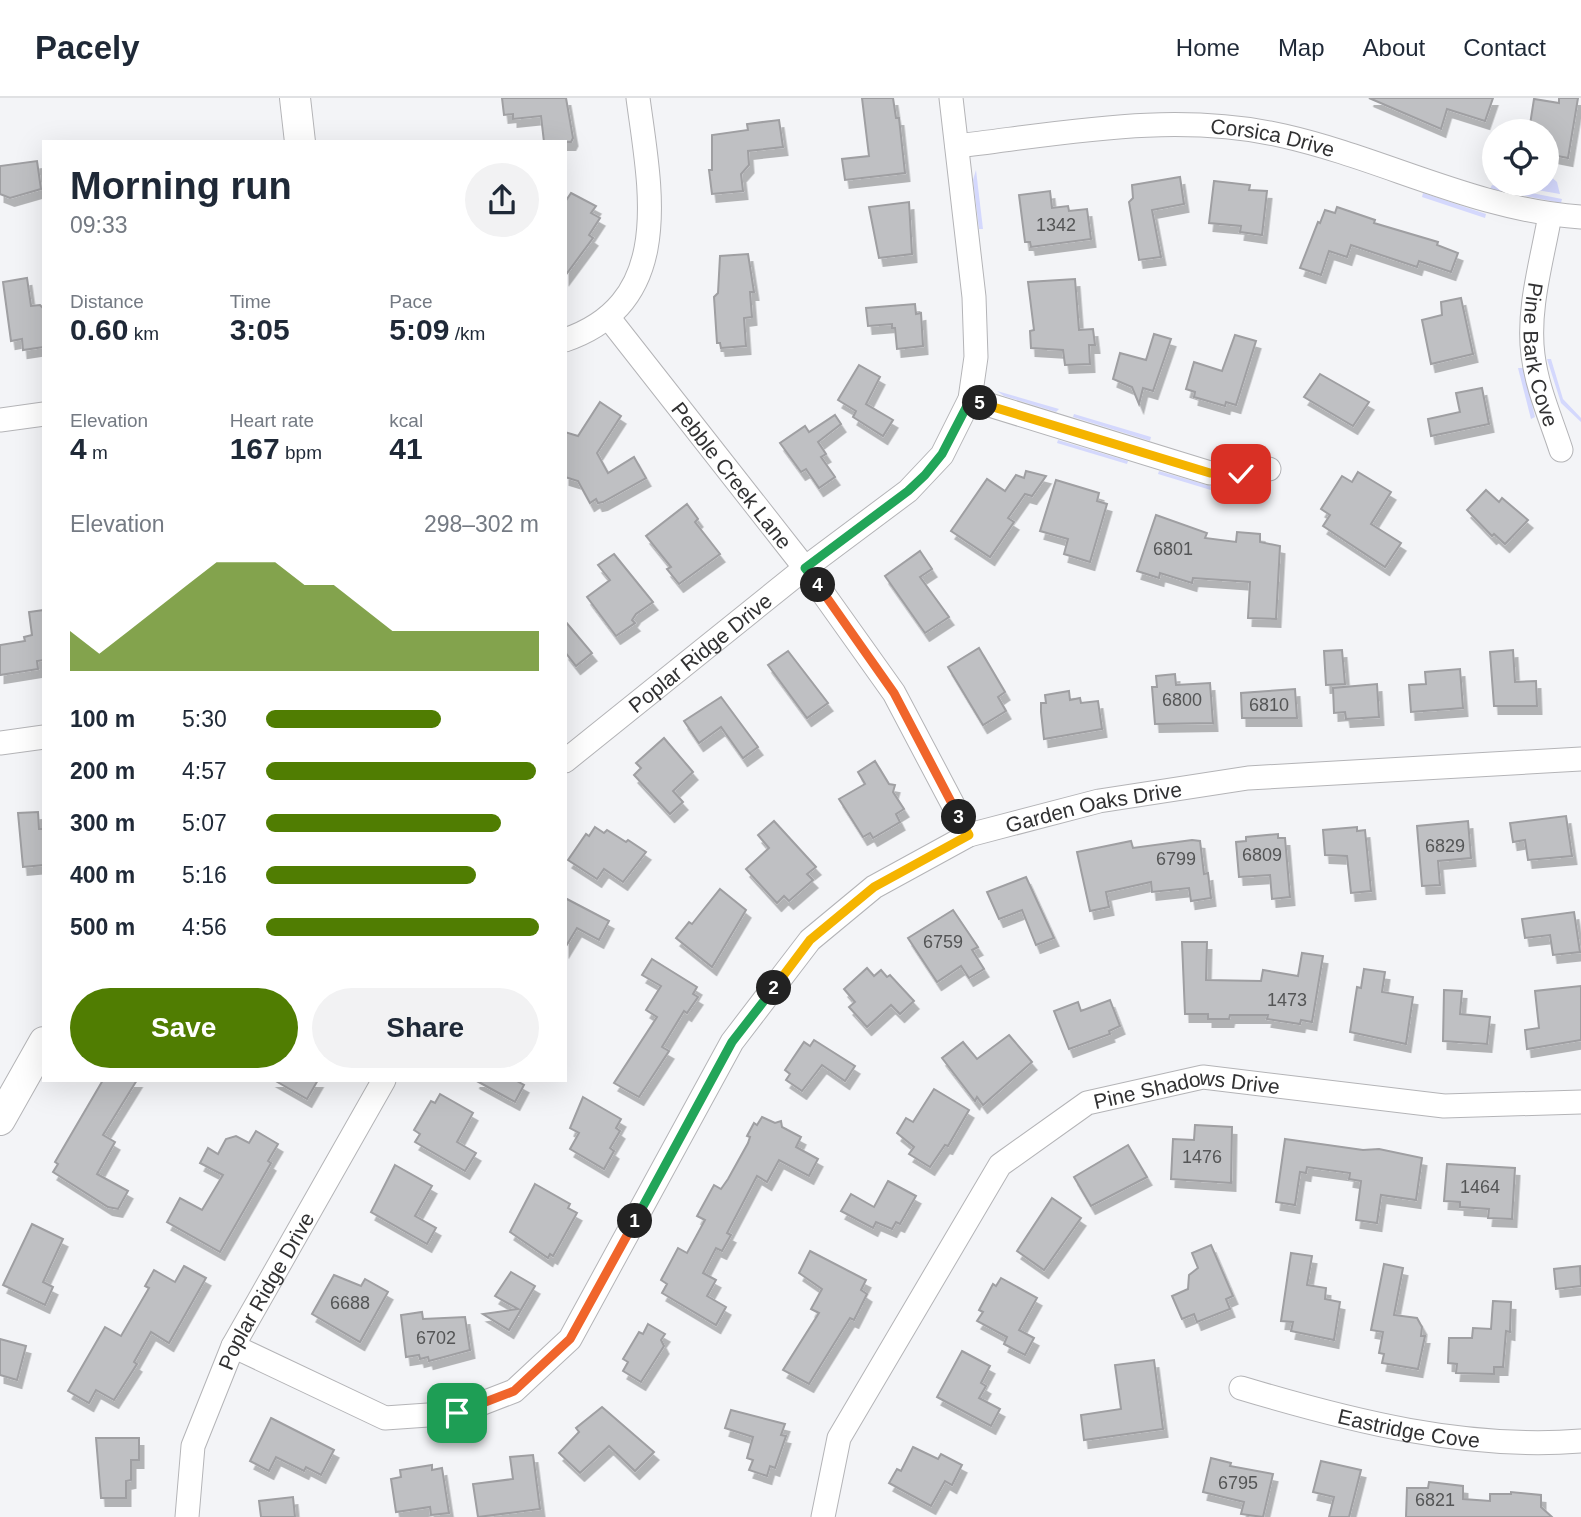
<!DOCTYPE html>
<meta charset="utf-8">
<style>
:root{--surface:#fff;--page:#f2f2f3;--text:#1f2937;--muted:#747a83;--line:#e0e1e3;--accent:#507d02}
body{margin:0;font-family:Arial,sans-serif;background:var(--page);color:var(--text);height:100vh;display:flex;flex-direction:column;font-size:26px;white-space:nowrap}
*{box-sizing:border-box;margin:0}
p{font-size:23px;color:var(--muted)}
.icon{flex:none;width:38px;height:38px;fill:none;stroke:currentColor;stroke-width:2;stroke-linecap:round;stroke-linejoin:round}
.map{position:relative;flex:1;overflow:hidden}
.details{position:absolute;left:42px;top:42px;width:525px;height:942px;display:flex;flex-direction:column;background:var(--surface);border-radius:0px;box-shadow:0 7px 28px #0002}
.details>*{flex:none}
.fabs{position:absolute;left:1482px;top:21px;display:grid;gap:14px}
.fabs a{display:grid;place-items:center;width:77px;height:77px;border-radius:50%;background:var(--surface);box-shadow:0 7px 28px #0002;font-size:35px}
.pin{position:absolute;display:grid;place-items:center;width:60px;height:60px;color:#fff;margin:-30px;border-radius:14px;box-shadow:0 4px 10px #0006}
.km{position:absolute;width:35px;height:35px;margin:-18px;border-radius:50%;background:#222;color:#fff;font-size:19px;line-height:35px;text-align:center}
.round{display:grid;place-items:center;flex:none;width:74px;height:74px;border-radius:37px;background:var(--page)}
.headline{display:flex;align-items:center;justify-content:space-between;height:119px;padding:0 28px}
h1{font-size:38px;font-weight:800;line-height:52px}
.stats{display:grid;grid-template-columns:repeat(3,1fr);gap:10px;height:119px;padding:7px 28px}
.stats div{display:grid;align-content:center}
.stats b{font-size:30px;font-weight:800}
.stats small{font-size:19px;font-weight:400}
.stats p{font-size:19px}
.chart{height:196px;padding:14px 28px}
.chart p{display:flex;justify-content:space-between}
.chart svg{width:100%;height:126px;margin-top:7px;fill:var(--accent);opacity:.7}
.cta{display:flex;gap:14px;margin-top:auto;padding:14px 28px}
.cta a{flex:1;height:80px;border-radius:42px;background:var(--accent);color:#fff;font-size:28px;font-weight:800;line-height:80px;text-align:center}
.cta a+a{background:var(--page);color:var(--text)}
ul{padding:0 28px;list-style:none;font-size:23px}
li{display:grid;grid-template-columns:112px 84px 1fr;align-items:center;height:52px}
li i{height:18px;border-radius:9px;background:var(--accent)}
header{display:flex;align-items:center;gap:42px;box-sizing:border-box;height:98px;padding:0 35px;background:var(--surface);border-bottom:2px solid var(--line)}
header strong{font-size:33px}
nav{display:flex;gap:38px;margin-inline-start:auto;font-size:24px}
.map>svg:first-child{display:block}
</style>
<header>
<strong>Pacely</strong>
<nav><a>Home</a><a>Map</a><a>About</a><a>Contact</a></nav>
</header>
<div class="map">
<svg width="1581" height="1419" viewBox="0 0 1581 1419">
<defs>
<filter id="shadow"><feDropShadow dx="4.5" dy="8" stdDeviation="0" flood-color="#0004"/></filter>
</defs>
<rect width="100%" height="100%" fill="#f3f4f7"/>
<!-- green -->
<g fill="#d4d8fd">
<path d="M976 72 983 131H979L973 82Z"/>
<path d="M1547 75 1557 84 1560 96 1503 86H1547Z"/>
<path d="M1492 87 1562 101 1561 105 1490 91Z"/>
<path d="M1423 95 1486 116 1485 120 1422 99Z"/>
<path d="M1547 261H1551L1563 301 1581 320V324L1561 305Z"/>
<path d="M1518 270H1523L1535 319 1531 321Z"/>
<path d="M997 293 1059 311 1056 314 1004 298Z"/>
<path d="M1074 316 1151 339 1150 343 1073 319Z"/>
<path d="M1058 342 1128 363 1127 366 1057 345Z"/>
<path d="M1159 373 1247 399V403L1158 376Z"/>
</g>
<!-- building -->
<g fill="#bfc0c3" stroke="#9f9fa2" stroke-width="2" filter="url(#shadow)">
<path d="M502 0H566L573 40 571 44H544L541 18 513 21V16L504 17Z"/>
<path d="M862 0H893L896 20H899L905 75 845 82 842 61 869 58Z"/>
<path d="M1369 0H1493L1485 23 1447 11 1441 31Z"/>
<path d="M1559 0H1578L1568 60 1547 56V33H1529L1534 1 1559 5Z"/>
<path d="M779 22 783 49 748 53 749 67 741 76 743 93 712 96 709 72H712V37L748 32 747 26Z"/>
<path d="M37 63 41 91 10 100 0 96V68Z"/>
<path d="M1180 79 1184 106 1152 112 1161 159 1139 162 1129 104 1133 100 1132 87Z"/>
<path d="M1214 83 1250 87 1249 92 1267 93 1262 137 1240 134 1241 128 1209 125Z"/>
<path d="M1050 93 1052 110 1068 108 1069 113 1087 111 1091 141 1031 149 1030 144H1025L1019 97Z"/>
<path d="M571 95 596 108 591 115 600 120 589 137 593 140 565 178V104Z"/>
<path d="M909 104 912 156 879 160 869 109Z"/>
<path d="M1337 109 1375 122 1374 125 1438 144 1437 147 1458 155 1451 174 1419 163 1417 169 1351 147 1347 159 1329 153 1321 177 1300 170 1318 124 1320 125 1325 112 1335 115Z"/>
<path d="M748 156 754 194H750L752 219 744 220 746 248 721 250 720 245H717L714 199 718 195 720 158Z"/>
<path d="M27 180 31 208 40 207 44 211V249L23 252 22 241 11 243 3 184Z"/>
<path d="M1075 181 1079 232 1093 231 1095 247H1089L1090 266 1065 267 1063 252 1031 250 1030 233 1034 232 1028 184Z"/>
<path d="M1461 200 1473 256 1431 266 1422 222 1442 217 1441 204Z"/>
<path d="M915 206 916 216 921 215 923 248 897 251 895 230H892V226L868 228 866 210Z"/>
<path d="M1154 236 1171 241 1153 293 1143 290 1139 306 1132 289 1113 281 1120 255 1146 262Z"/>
<path d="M1235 237 1256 243 1236 307 1226 304 1225 308 1194 299 1195 294 1186 291 1194 264 1222 273Z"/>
<path d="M859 267 880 279 866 306 893 322 883 338 853 319 856 313 838 302Z"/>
<path d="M1320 276 1369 304 1353 328 1304 299Z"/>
<path d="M1482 290 1489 326 1431 338 1428 321 1460 314 1456 295Z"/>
<path d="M600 304 621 318 597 355 608 375 634 359 646 380 603 404 598 405 596 401 590 405 578 383 565 379V334L578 338Z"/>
<path d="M835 317 841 326 818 344 826 356 821 359 835 379 819 390 806 371 801 374 780 345 805 328 809 334Z"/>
<path d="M1026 373 1046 378 1032 398 1025 396 1008 420 1014 424 990 459 951 433 987 381 1005 393 1016 377 1024 380Z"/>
<path d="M1358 374 1391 394 1371 426 1401 445 1385 469 1323 428 1330 417 1321 411 1342 378 1352 384Z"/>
<path d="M1056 382 1099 395 1097 403 1107 406 1090 464 1064 456 1068 441 1040 433Z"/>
<path d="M1486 392 1499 404 1502 400 1528 422 1505 446 1494 436 1492 438 1467 412Z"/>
<path d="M687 406 698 421 695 424 720 456 679 486 667 471 671 469 646 438Z"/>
<path d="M1156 417 1207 435 1205 440 1236 444 1237 434 1260 436V444L1280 448 1276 521 1248 520 1250 484 1193 480 1192 485 1160 475 1159 480 1137 473Z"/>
<path d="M920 453 932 471 920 479 949 519 925 535 885 478Z"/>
<path d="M614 456 653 504 636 516 632 522 635 525 616 538 587 499 610 482 598 467Z"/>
<path d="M44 512V562L37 563 38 571 0 577V547L25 543 24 539 32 537 29 514Z"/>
<path d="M565 523 592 555 576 568 565 554Z"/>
<path d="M979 550 1005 594 998 599 1006 613 983 627 948 569Z"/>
<path d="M1342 552 1345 586 1326 587 1324 553Z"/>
<path d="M1513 552 1515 584 1536 583 1537 608H1494L1490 554Z"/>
<path d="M788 553 828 605 807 620 768 567Z"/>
<path d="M1460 571 1463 610 1411 614 1409 587 1426 586 1425 574Z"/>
<path d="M1175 576 1176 587 1210 585 1213 625 1155 626 1152 589H1157L1156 578Z"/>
<path d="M1377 586 1379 619 1346 621 1345 614 1334 615 1333 590Z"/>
<path d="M1295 591 1297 620H1242L1241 595Z"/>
<path d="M1069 593 1070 602 1080 600 1081 605 1098 603 1102 631 1044 641 1041 614V605H1046L1045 597Z"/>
<path d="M721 599 758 649 743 660 721 629 699 645 684 623Z"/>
<path d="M664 640 693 674 673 693 683 704 670 716 634 677 641 670 636 665Z"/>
<path d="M875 663 889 686 895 687 893 694 904 711 896 716 900 724 873 740 870 735 863 739 839 701 865 686 858 674Z"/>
<path d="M38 714 39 731H44V767L23 769 18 715Z"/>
<path d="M1566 718 1572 758 1528 762 1525 742 1513 744 1510 725Z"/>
<path d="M774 723 816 769 807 776 813 782 789 803 784 798 777 805 746 771 769 750 758 737Z"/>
<path d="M1468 723 1471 760 1438 763 1440 787 1422 788 1417 728Z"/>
<path d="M595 729 604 735 607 732 626 744 628 742 646 754 623 784 604 771 597 781 568 762 586 736 589 738Z"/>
<path d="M1357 729V733L1365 732 1371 793 1351 795 1347 758 1325 757 1323 732Z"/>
<path d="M1278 736V740H1285L1290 799 1272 801 1270 777 1239 779 1236 744 1246 743V739Z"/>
<path d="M1192 742 1200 743 1204 776 1208 775 1211 800 1191 803 1189 790 1152 794 1151 784 1106 794 1109 809 1090 813 1077 754 1131 743 1133 750Z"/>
<path d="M1026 779 1054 840 1036 847 1022 812 999 821 987 794Z"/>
<path d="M720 791 746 812 712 869 676 840 689 824 692 826Z"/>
<path d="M565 800 609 823 599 842 577 830 565 850Z"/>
<path d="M953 812 978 849 972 852 984 871 969 880 961 868 937 884 908 840Z"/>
<path d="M1574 814 1580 854 1553 857 1550 837 1525 840 1522 821Z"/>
<path d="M1182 844H1207L1206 882 1261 883 1263 872 1298 878 1302 855 1323 858 1312 924 1301 922 1300 926 1267 921 1268 917H1230L1229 921H1208V916H1185Z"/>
<path d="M652 861 697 889 693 896 698 899 687 915 684 913 662 949 669 953 639 999 614 985 657 919 646 912 661 888 642 877Z"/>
<path d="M867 870 874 878 881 872 887 879 890 877 914 903 900 916 891 907 867 929 849 909 855 904 844 891Z"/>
<path d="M1364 871 1385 874 1382 894 1413 899 1406 946 1350 934 1357 889 1361 890Z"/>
<path d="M1581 888V942L1527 951 1525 932 1539 930 1535 893Z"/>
<path d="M1444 892 1462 893 1460 916 1490 919 1487 946 1443 943Z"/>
<path d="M1110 902 1120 928 1109 933 1110 936 1069 951 1054 913 1078 904 1081 913Z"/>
<path d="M1009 937 1032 964 983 1007 977 999 975 1003 942 960 963 944 977 961Z"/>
<path d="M814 942 855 968 845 983 822 967 802 993 786 982 790 976 785 972 804 944 810 948Z"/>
<path d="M103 982H137L103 1037 115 1044 97 1076 128 1093 118 1111 108 1109 53 1074 58 1066 55 1064Z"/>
<path d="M274 982H318L307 1001Z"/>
<path d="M475 982H515L524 987 515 1004Z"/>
<path d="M934 991 969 1012 948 1048 945 1047 930 1069 909 1056 914 1049 897 1035 906 1020 913 1024Z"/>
<path d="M440 996 473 1015 457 1044 476 1055 465 1073 415 1044 420 1036 414 1032 431 1003 435 1005Z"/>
<path d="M583 999 621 1021 616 1030 620 1033 610 1050 614 1053 604 1071 570 1051 579 1035 570 1030Z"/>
<path d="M762 1019 775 1025 781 1023 782 1029 801 1039 796 1049 818 1061 809 1078 779 1062 767 1084 757 1078 727 1135 731 1137 722 1153 716 1150 703 1175 716 1182 707 1198 726 1209 716 1227 662 1195 667 1186 661 1182 678 1150 687 1155 705 1122 697 1118 714 1087 721 1091 728 1081 748 1045 750 1039 747 1038 754 1025 757 1027Z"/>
<path d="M1195 1027 1232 1029 1231 1085 1171 1081 1173 1041 1194 1042Z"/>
<path d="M256 1033 278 1046 268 1063 271 1065 220 1154 167 1124 180 1100 202 1112 223 1077 200 1065 208 1050 218 1056 226 1041 236 1038 249 1045Z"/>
<path d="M1285 1041 1363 1052 1379 1051 1422 1060 1416 1102 1381 1097 1377 1125 1356 1122 1361 1083 1349 1081 1350 1075 1307 1069 1306 1075 1300 1074 1295 1107 1276 1104Z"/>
<path d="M1128 1047 1147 1079 1091 1108 1074 1079Z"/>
<path d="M1447 1066 1515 1070 1512 1121 1488 1120 1489 1111 1460 1109V1104L1444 1103Z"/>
<path d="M395 1067 432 1088 415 1118 436 1130 427 1146 371 1114Z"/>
<path d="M888 1083 916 1098 900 1126 896 1124 892 1131 876 1124 873 1130 841 1113 851 1096 874 1109Z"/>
<path d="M535 1086 570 1106 568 1110 577 1115 553 1158 550 1156 548 1160 510 1134Z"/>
<path d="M1052 1100 1081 1120 1044 1172 1017 1153Z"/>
<path d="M32 1126 63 1141 43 1184 53 1189 45 1207 3 1187Z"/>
<path d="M1211 1147 1233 1198 1226 1201 1230 1211 1197 1224 1194 1216 1182 1221 1172 1198 1188 1191 1189 1177 1198 1170 1192 1155Z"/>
<path d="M810 1153 866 1182 861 1192 867 1196 854 1222 850 1220 809 1286 783 1272 819 1215 811 1211 822 1191 799 1175Z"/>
<path d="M1291 1155 1312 1158 1307 1187 1326 1190 1325 1201 1340 1204 1334 1242 1291 1233 1293 1224 1281 1223Z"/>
<path d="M1384 1166 1403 1170 1394 1217 1417 1220 1422 1229 1421 1238H1425L1418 1271 1382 1265 1384 1256 1379 1255 1383 1234 1371 1232Z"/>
<path d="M184 1168 206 1180 169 1245 151 1234 134 1264 137 1266 114 1302 96 1292 89 1305 68 1293 105 1229 121 1238 149 1190 145 1188 154 1172 175 1184Z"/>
<path d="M1580 1168 1581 1188 1556 1191 1554 1171Z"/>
<path d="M511 1174 535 1188 509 1232 483 1216 518 1211 495 1198Z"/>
<path d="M334 1177 361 1188 365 1181 388 1194 360 1244 312 1216Z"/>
<path d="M1001 1180 1037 1200 1019 1232 1034 1240 1025 1257 1004 1246 1007 1239 977 1223 983 1214 979 1212 993 1186 996 1188Z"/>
<path d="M1493 1203 1511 1204 1510 1234 1506 1233 1503 1269H1494V1276L1456 1275 1457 1266 1448 1265 1449 1240H1472L1473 1230 1491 1231Z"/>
<path d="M422 1214 423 1221 465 1219 470 1252 429 1263 428 1259 420 1261 419 1257 406 1259 401 1217Z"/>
<path d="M648 1226 665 1236 661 1242 664 1248 641 1284 623 1273 628 1264 623 1261 639 1234 643 1236Z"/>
<path d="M0 1241 26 1248 17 1282 0 1277Z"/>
<path d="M962 1253 990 1268 981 1285 986 1288 979 1300 1000 1311 991 1328 937 1299Z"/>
<path d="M1154 1262 1163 1331 1084 1342 1081 1317 1121 1311 1115 1267Z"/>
<path d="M602 1309 654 1354 635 1373 609 1348 580 1375 559 1355 579 1334 576 1330Z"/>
<path d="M731 1312 785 1326 781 1337 786 1338 775 1370 770 1368 767 1378 749 1372 753 1362 747 1360 753 1339 725 1330Z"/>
<path d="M271 1320 334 1352 321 1377 306 1369 304 1373 276 1359 269 1373 250 1363Z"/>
<path d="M96 1340H139V1362H131V1382L126 1383V1400H101Z"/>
<path d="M913 1349 938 1361 941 1356 962 1367 952 1387 945 1383 931 1408 889 1385 897 1371 901 1373Z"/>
<path d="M533 1357 540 1411 478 1419 473 1386 513 1381 510 1359Z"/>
<path d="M1211 1360 1231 1365 1230 1368 1273 1376 1263 1419 1241 1416 1244 1404 1203 1394Z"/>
<path d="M1321 1363 1361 1372 1349 1419H1329L1334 1399 1313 1394Z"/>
<path d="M432 1367V1372L442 1370 449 1415 431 1417 430 1409 396 1414 391 1381 401 1379 400 1372Z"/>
<path d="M1429 1384 1463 1388V1401L1490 1403V1396H1511V1394L1541 1397V1409L1552 1419H1406L1407 1390H1428Z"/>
<path d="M293 1399 295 1419H261L259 1403Z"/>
</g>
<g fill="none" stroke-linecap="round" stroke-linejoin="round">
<defs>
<g id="minor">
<path id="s1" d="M957 48C1066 35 1175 13 1284 38 1385 61 1476 112 1581 119"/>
<path id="s2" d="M1550 117C1542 163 1527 211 1533 257 1537 290 1551 321 1561 352"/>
<path id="s3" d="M608 219 805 470 894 595 969 737"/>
<path d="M565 242C676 204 650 90 638 0"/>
<path d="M970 301 1210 375 1241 376 1269 371"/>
<path d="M0 322 44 316"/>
<path d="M0 645 44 639"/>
<path id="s4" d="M565 663 805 470 908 393 942 357 970 301 976 259 974 199 951 0"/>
<path id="s5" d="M233 1248 385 1320 457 1315 514 1293 570 1241 732 944 810 842 874 789 969 737 1099 703 1248 680 1581 661"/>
<path id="s6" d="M1241 1290C1351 1323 1465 1352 1581 1343"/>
<path id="s7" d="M187 1419 193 1348 233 1248 384 982"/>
<path id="s8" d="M823 1419 839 1340 1000 1067 1087 1005 1203 979 1444 1008 1581 1004"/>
</g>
<g id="major">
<path d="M295 0 300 44"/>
<path d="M0 1022 44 944"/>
</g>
</defs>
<!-- minor casing -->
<use href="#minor" stroke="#b4b4b7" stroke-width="25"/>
<!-- major casing -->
<use href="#major" stroke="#b4b4b7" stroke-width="32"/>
<!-- minor -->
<use href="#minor" stroke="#fff" stroke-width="23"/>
<!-- major -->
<use href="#major" stroke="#fff" stroke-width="30"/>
</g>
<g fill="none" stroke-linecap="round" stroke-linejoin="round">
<defs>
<path id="split-1" d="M457 1315 514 1293 570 1241 635 1123"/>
<path id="split-2" d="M635 1123 732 944 774 890"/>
<path id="split-3" d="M774 890 810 842 874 789 969 737 959 719"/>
<path id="split-4" d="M818 487 894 595 959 719"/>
<path id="split-5" d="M818 487 805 470 908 393 925 377 942 356 970 302 980 305"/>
<path id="split-6" d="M980 305 1210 375 1241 376"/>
</defs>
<!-- split-1 casing -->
<use href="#split-1" stroke="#fff" stroke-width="14"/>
<!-- split-2 casing -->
<use href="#split-2" stroke="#fff" stroke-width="14"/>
<!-- split-3 casing -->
<use href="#split-3" stroke="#fff" stroke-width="14"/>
<!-- split-4 casing -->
<use href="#split-4" stroke="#fff" stroke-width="14"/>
<!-- split-5 casing -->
<use href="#split-5" stroke="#fff" stroke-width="14"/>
<!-- split-6 casing -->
<use href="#split-6" stroke="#fff" stroke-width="14"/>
<!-- split-1 -->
<use href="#split-1" stroke="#f0652b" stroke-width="9"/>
<!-- split-2 -->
<use href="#split-2" stroke="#22a559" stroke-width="9"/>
<!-- split-3 -->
<use href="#split-3" stroke="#f5b400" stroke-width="9"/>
<!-- split-4 -->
<use href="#split-4" stroke="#f0652b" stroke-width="9"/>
<!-- split-5 -->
<use href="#split-5" stroke="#22a559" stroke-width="9"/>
<!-- split-6 -->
<use href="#split-6" stroke="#f5b400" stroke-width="9"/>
</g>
<g text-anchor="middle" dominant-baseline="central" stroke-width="5" stroke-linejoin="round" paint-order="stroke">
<!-- number labels -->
<g font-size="18" fill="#545556">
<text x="1056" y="127">1342</text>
<text x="1173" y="451">6801</text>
<text x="1182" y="602">6800</text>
<text x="1269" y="607">6810</text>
<text x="1445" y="748">6829</text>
<text x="1262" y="757">6809</text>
<text x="1176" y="761">6799</text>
<text x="943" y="844">6759</text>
<text x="1287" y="902">1473</text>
<text x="1202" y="1059">1476</text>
<text x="1480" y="1089">1464</text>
<text x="350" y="1205">6688</text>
<text x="436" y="1240">6702</text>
<text x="1238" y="1385">6795</text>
<text x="1435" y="1402">6821</text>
</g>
<!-- street labels -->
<g font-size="21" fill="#313132" stroke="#fff">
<text stroke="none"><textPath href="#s1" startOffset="318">Corsica Drive</textPath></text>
<text stroke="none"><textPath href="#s2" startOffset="142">Pine Bark Cove</textPath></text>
<text stroke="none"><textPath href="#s3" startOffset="201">Pebble Creek Lane</textPath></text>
<text stroke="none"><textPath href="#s4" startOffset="173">Poplar Ridge Drive</textPath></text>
<text stroke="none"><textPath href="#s5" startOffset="1164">Garden Oaks Drive</textPath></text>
<text stroke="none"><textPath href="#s8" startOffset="606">Pine Shadows Drive</textPath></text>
<text stroke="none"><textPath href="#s7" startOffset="243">Poplar Ridge Drive</textPath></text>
<text stroke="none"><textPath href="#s6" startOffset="173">Eastridge Cove</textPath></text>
</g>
</g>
</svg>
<div class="fabs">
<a><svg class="icon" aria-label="locate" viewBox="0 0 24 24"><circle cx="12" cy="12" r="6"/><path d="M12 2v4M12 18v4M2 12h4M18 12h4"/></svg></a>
</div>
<div class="pin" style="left:457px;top:1315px;background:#1e9e55"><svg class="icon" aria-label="arrive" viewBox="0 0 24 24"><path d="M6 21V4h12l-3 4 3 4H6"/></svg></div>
<div class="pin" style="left:1241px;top:376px;background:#d93025"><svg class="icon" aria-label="check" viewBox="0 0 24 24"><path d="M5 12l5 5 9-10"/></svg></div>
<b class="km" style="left:635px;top:1123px">1</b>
<b class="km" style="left:774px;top:890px">2</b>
<b class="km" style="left:959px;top:719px">3</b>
<b class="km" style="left:818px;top:487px">4</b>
<b class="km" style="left:980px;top:305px">5</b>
<section class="details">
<div class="headline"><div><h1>Morning run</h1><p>09:33</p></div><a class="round"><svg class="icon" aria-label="share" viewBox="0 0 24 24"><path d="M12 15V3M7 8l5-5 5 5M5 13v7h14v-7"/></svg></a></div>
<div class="stats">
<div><p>Distance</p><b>0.60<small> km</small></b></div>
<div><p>Time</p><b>3:05</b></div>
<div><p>Pace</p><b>5:09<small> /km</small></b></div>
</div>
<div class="stats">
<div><p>Elevation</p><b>4<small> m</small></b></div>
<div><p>Heart rate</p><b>167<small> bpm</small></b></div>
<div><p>kcal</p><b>41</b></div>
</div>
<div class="chart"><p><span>Elevation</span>298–302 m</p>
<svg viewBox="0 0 160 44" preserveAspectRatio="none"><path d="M0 44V30L10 38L20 30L30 22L40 14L50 6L60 6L70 6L80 14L90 14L100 22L110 30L120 30L130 30L140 30L150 30L160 30V44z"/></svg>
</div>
<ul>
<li><b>100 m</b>5:30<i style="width:64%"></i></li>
<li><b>200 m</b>4:57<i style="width:99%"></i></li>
<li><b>300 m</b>5:07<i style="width:86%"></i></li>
<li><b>400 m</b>5:16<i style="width:77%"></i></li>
<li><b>500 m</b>4:56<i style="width:100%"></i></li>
</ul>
<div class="cta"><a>Save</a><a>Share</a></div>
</section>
</div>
